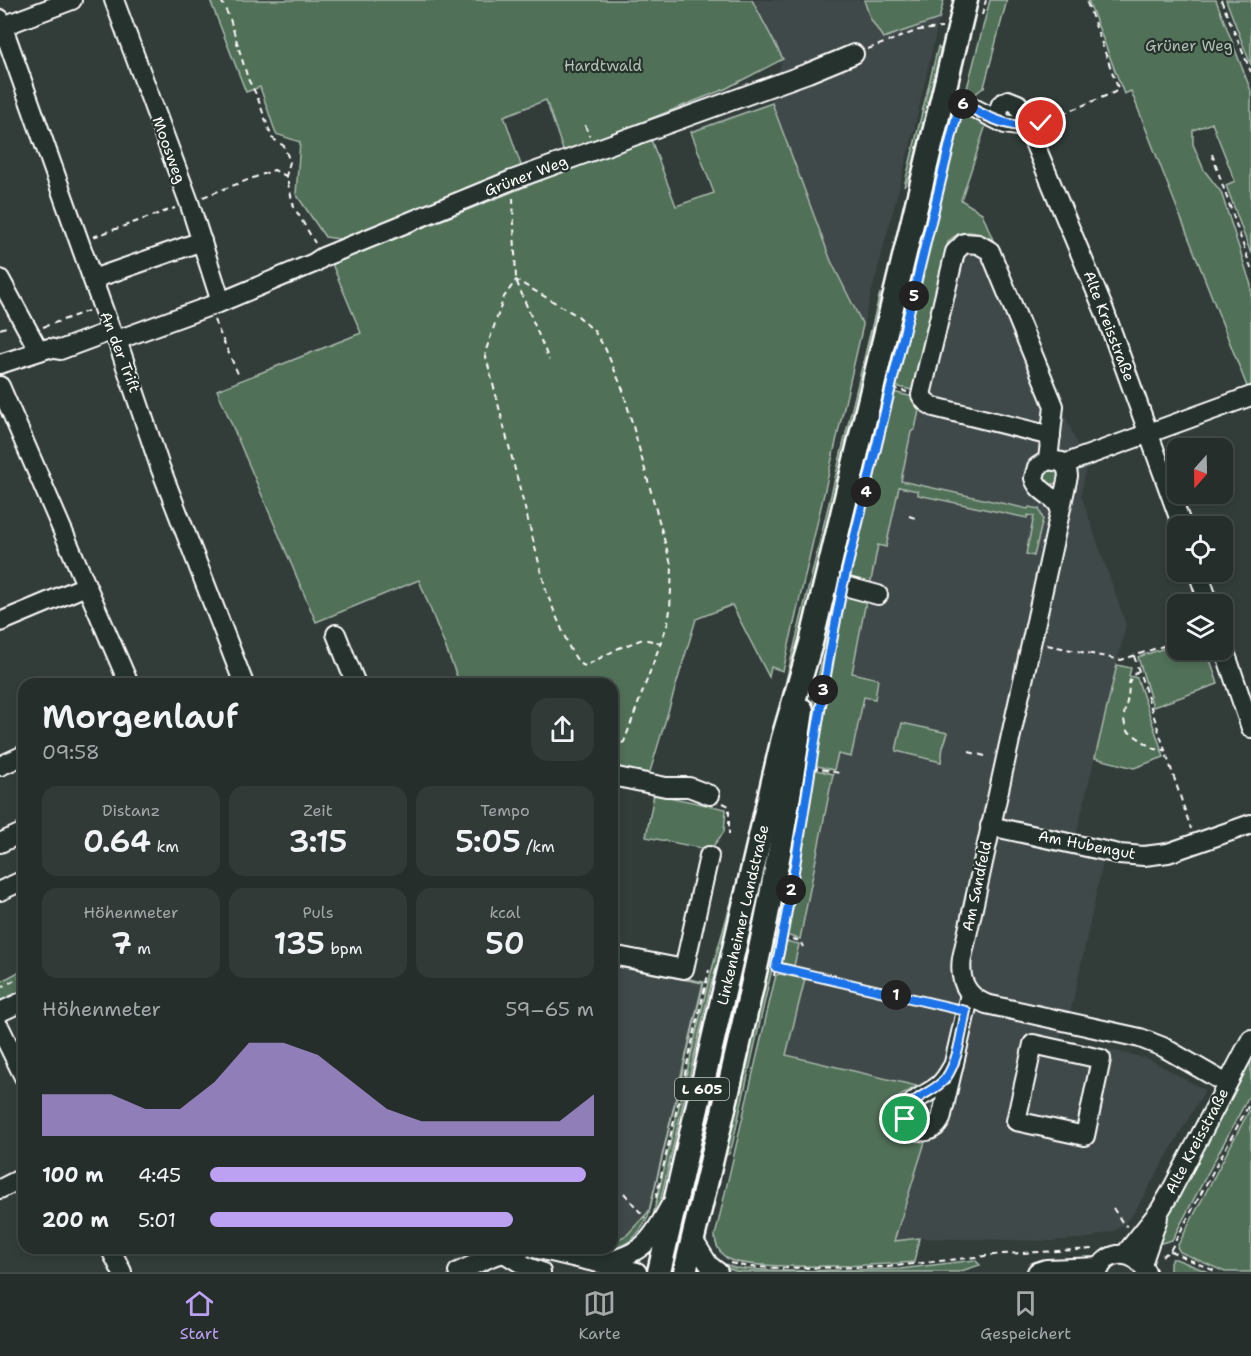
<!DOCTYPE html>
<html lang="de">
<meta charset="utf-8">
<style>
:root{--surface:#262e2c;--page:#323a38;--text:#f1f3f6;--muted:#a4a8a9;--line:#424a48;--accent:#bca0f2}
body{margin:0;font-family:"Shantell Sans",sans-serif;background:var(--page);color:var(--text);height:100vh;display:flex;flex-direction:column;font-size:22px;white-space:nowrap}
*{box-sizing:border-box;margin:0}
p{font-size:20px;color:var(--muted)}
.icon{flex:none;width:33px;height:33px;fill:none;stroke:currentColor;stroke-width:2;stroke-linecap:round;stroke-linejoin:round}
.map{position:relative;flex:1;overflow:hidden}
.side{position:absolute;left:18px;top:678px;width:600px;height:576px;display:flex;flex-direction:column;background:var(--surface);border-radius:18px;box-shadow:0 3px 9px #0003,0 0 0 2px var(--line)}
.side>*{flex:none}
.needle{width:39px;rotate:200deg}
.fabs{position:absolute;left:1167px;top:438px;display:grid;gap:12px}
.fabs a{display:grid;place-items:center;width:66px;height:66px;border-radius:12px;background:var(--surface);box-shadow:0 3px 9px #0003,0 0 0 2px var(--line);font-size:30px}
.pin{position:absolute;display:grid;place-items:center;width:51px;height:51px;color:#fff;margin:-26px;border:3px solid #fff;border-radius:50%;box-shadow:0 2px 6px #0007}
.km{position:absolute;width:30px;height:30px;margin:-15px;border-radius:50%;background:#222;color:#fff;font-size:16px;line-height:30px;text-align:center}
.round{display:grid;place-items:center;flex:none;width:63px;height:63px;border-radius:18px;background:var(--page)}
.head{display:flex;align-items:center;justify-content:space-between;height:102px;padding:0 24px}
h1{font-size:33px;font-weight:600;line-height:45px}
.stats{display:grid;grid-template-columns:repeat(3,1fr);gap:9px;height:102px;padding:6px 24px}
.stats div{display:grid;align-content:center;border-radius:15px;background:var(--page);text-align:center}
.stats b{font-size:30px;font-weight:600}
.stats small{font-size:16px;font-weight:400}
.stats p{font-size:16px}
.chart{height:168px;padding:12px 24px}
.chart p{display:flex;justify-content:space-between}
.chart svg{width:100%;height:108px;margin-top:6px;fill:var(--accent);opacity:.7}
ul{padding:0 24px;list-style:none;font-size:20px}
li{display:grid;grid-template-columns:96px 72px 1fr;align-items:center;height:45px}
li i{height:15px;border-radius:8px;background:var(--accent)}
.dock{display:flex;justify-content:space-around;align-items:center;height:84px;border-top:2px solid var(--line);background:var(--surface);font-size:16px;color:var(--muted)}
.dock a{display:grid;justify-items:center;gap:3px}
.dock .active{color:var(--accent)}
.map>svg:first-child{display:block}
</style>
<div class="map">
<svg width="1251" height="1272" viewBox="0 0 1251 1272">
<rect width="100%" height="100%" fill="#323d3a"/>
<filter id="ink" filterUnits="userSpaceOnUse"><feTurbulence type="fractalNoise" baseFrequency=".0167" numOctaves="2"/><feDisplacementMap in="SourceGraphic" scale="12" xChannelSelector="R" yChannelSelector="G"/><feConvolveMatrix kernelMatrix="1 2 1 2 8 2 1 2 1" color-interpolation-filters="sRGB"/></filter>
<g filter="url(#ink)">
<!-- built -->
<g fill="#41484a">
<path d="M752 0H864L870 18 883 37 939 19 914 130 863 325 831 261 772 103 782 59Z"/>
<path d="M966 231 982 234 995 242 1086 467 1081 495 1126 625 1073 849 1104 857 1072 1006 1060 1038 1149 1059 1205 1090 1132 1216 1116 1230 1089 1238 1053 1241 919 1238 894 1242 925 1142 904 1137 898 1132 895 1118 899 1097 916 1086 786 1055 805 979 791 976 838 754 851 757 864 697 874 699 852 673 878 545 886 546 911 432 915 429 912 390 945 248 952 237Z"/>
<path d="M612 966 703 983 649 1211 627 1235 612 1242Z"/>
</g>
<!-- green -->
<g fill="#517058" stroke="#a8b8ac" stroke-width="1.5">
<path d="M210 0H752L783 59 725 89 564 153 546 100 504 116 522 168 347 240 325 237 296 194 300 142 276 134 260 87 246 92Z"/>
<path d="M864 0H944L939 19 883 38 870 18Z"/>
<path d="M990 0H1007L984 87 974 95 966 92Z"/>
<path d="M1088 0H1216L1251 91V254L1226 185 1235 181 1212 123 1193 130V144L1204 170 1221 192 1251 285V388L1248 389 1131 91 1124 94Z"/>
<path d="M1226 0H1251V65L1247 55Z"/>
<path d="M938 47 940 49 939 58 911 174 904 187Z"/>
<path d="M772 103 831 261 863 325 783 671 771 667 769 677 732 605 696 619 649 775 612 769V684H460L419 580 316 622 217 390 361 333 332 264 650 137 676 206 714 193 691 132Z"/>
<path d="M958 105 843 578 842 572 954 108Z"/>
<path d="M960 112 986 125 961 200 982 213 993 240C977 231 961 227 948 242L912 390 894 386Z"/>
<path d="M880 293V300L728 939 711 984 657 1215 652 1220 707 987 738 878Z"/>
<path d="M893 392 913 397 920 406 915 429 911 432 901 481 1028 509 1029 507 1039 509 1043 519 1034 556 1026 554 1034 516 1028 515 1027 518 918 495V491L899 487 886 547 878 545 870 586 846 581Z"/>
<circle cx="1052" cy="476" r="8"/>
<path d="M841 591 817 706 781 929 732 1146 729 1154 726 1155 725 1148 817 682 836 596Z"/>
<path d="M845 591 867 596 852 673 878 679 875 699 864 697 851 757 838 754 834 770 813 765 829 657Z"/>
<path d="M1177 644 1178 650H1207L1218 684 1153 707 1138 657Z"/>
<path d="M1117 665 1131 668 1129 676 1137 678 1164 757 1134 768 1095 758Z"/>
<path d="M902 723 948 733 943 747 941 762 896 751Z"/>
<path d="M812 769 833 774 800 939 785 935 802 846Z"/>
<path d="M654 794 726 809 724 832 710 850 646 837Z"/>
<path d="M764 881 765 883C743 1010 710 1136 679 1262L676 1261 739 994 748 922Z"/>
<path d="M785 941 799 944 794 966 780 963Z"/>
<path d="M612 963 704 982 648 1217C635 1244 618 1253 587 1248H612V1242L627 1235 649 1211 703 983 612 966Z"/>
<path d="M24 969V994L0 1004V982Z"/>
<path d="M780 974 805 979 786 1055 917 1086 899 1097C892 1129 891 1134 925 1142L894 1241 919 1238 914 1262C884 1265 749 1271 728 1259 720 1254 715 1245 715 1236L774 983 776 975Z"/>
<path d="M1251 1054V1092L1172 1240 1158 1244 1155 1242 1175 1198Z"/>
<path d="M1251 1107V1272H1225L1180 1252 1177 1247Z"/>
<path d="M1172 1259H1176L1208 1272H1170V1263Z"/>
<path d="M975 1260 980 1265 958 1272H738L724 1267 717 1262H720L735 1268 745 1269 791 1271 900 1269Z"/>
</g>
<g fill="none" stroke-linecap="round" stroke-linejoin="round">
<defs>
<g id="minor">
<path d="M114 0 189 202 221 302"/>
<path d="M0 19 111 331 117 340 160 467 244 684"/>
<path d="M3 26 72 0"/>
<path d="M944 93 1005 124 1029 128"/>
<path d="M1000 120 998 113 1001 104 1008 100 1018 104 1104 310 1182 526"/>
<path d="M0 279 39 351"/>
<path d="M93 279 202 241"/>
<path d="M117 340 221 302 314 263 323 257 512 180 808 73 854 54"/>
<path d="M0 364 49 348 60 350 111 331"/>
<path d="M0 386 129 684"/>
<path d="M1048 460 1054 406 990 251 978 244 964 243 955 252 921 395 926 402 934 407 1051 436"/>
<path d="M1064 464 1251 396"/>
<path d="M1060 508C1054 494 1038 493 1034 478L1037 467 1048 460 1062 462 1067 469 1068 476 962 958C959 979 965 995 986 1004L1140 1038 1163 1047 1227 1084"/>
<path d="M1198 572 1209 604"/>
<path d="M826 581 878 595"/>
<path d="M0 622 86 586"/>
<path d="M336 634 356 684"/>
<path d="M1222 643 1251 728"/>
<path d="M0 766 24 755"/>
<path d="M612 776 666 787H689L710 795"/>
<path d="M990 826 1119 854 1144 856 1168 853 1251 824"/>
<path d="M0 843 24 832"/>
<path d="M0 891 24 880"/>
<path d="M612 955 684 969 709 856"/>
<path d="M0 1012 24 1001"/>
<path d="M0 1028 24 1077"/>
<path d="M1033 1044 1101 1059 1085 1136 1016 1121Z"/>
<path d="M954 1064C949 1072 946 1079 939 1085 926 1096 907 1099 905 1119 913 1135 933 1136 941 1119L970 994"/>
<path d="M0 1189 24 1177"/>
<path d="M692 1238 709 1265 718 1272"/>
<path d="M110 1248 122 1272"/>
<path d="M534 1248 637 1272"/>
<path d="M504 1253 527 1267 541 1272"/>
<path d="M1125 1254 1160 1210 1169 1195 1251 1039"/>
<path d="M601 1263C643 1254 650 1242 670 1206"/>
<path d="M1142 1264 1158 1218"/>
<path d="M458 1272 493 1256 524 1248"/>
<path d="M1037 1272 1046 1269 1100 1267"/>
<path d="M1098 1272C1107 1248 1136 1250 1146 1272"/>
</g>
<g id="major">
<path d="M659 1272 783 738 811 643 966 0"/>
<path d="M685 1272C729 1086 777 900 802 710"/>
</g>
</defs>
<!-- minor casing -->
<use href="#minor" stroke="#fff" stroke-width="22"/>
<!-- major casing -->
<use href="#major" stroke="#fff" stroke-width="27"/>
<!-- path -->
<g stroke="#fff" stroke-width="2" stroke-dasharray="6 4.5" stroke-linecap="butt">
<path d="M221 0 230 19 248 79 257 96 272 138 284 146 290 162 286 176 294 207 315 243"/>
<path d="M1221 0 1251 72"/>
<path d="M982 15 986 0"/>
<path d="M868 49 919 30 942 28"/>
<path d="M1043 122 1115 92 1118 88 1086 0"/>
<path d="M585 125 589 136"/>
<path d="M1212 154 1251 268"/>
<path d="M203 197 274 170 286 176"/>
<path d="M513 198 516 280 549 360"/>
<path d="M93 237 175 208"/>
<path d="M214 320 239 376"/>
<path d="M43 327 88 311"/>
<path d="M0 329 9 326"/>
<path d="M892 388 907 392"/>
<path d="M909 516 915 518"/>
<path d="M1047 645 1121 660 1178 641"/>
<path d="M1134 656 1191 829"/>
<path d="M1138 671C1126 681 1130 683 1128 697 1125 712 1122 713 1126 730L1155 749 1164 750"/>
<path d="M820 707 833 636"/>
<path d="M612 747 624 742 668 623 670 610 672 568 623 390 605 348 594 331 578 316 516 280 504 297 485 353 547 594 570 649 579 663 585 666 619 648 643 639 662 643"/>
<path d="M969 752 989 757"/>
<path d="M812 767 839 773"/>
<path d="M723 803 729 806V835"/>
<path d="M782 937 800 941 803 947"/>
<path d="M776 967 952 1008"/>
<path d="M774 976 784 928"/>
<path d="M0 988 24 975"/>
<path d="M624 1193 645 1218"/>
<path d="M656 1198 709 970"/>
<path d="M1113 1208 1124 1225 1127 1226"/>
<path d="M1170 1251 1217 1272"/>
<path d="M1162 1256 1170 1251 1251 1101"/>
<path d="M730 1263 749 1267 783 1268 886 1267 1003 1254 1093 1249"/>
</g>
<!-- minor -->
<use href="#minor" stroke="#26332d" stroke-width="18"/>
<!-- major -->
<use href="#major" stroke="#26332d" stroke-width="22"/>
</g>
</g>
<g fill="none" stroke-linecap="round" stroke-linejoin="round" filter="url(#ink)">
<defs>
<path id="route" d="M905 1119C907 1096 934 1094 946 1078 959 1059 961 1033 966 1011L776 967C803 841 816 712 843 585L960 102C982 115 1018 134 1041 123"/>
</defs>
<!-- route casing -->
<use href="#route" stroke="#fff" stroke-width="12"/>
<!-- route -->
<use href="#route" stroke="#1a73e8" stroke-width="8"/>
</g>
<g text-anchor="middle" dominant-baseline="central" stroke-width="4.5" stroke-linejoin="round" paint-order="stroke">
<!-- shield labels -->
<rect fill="#26332d" stroke="#bec2c0" stroke-width="1.5" x="675" y="1078" width="54" height="22" rx="4.5"/>
<g font-size="14" font-weight="bold" fill="#fff">
<text x="702" y="1089">L 605</text>
</g>
<!-- park labels -->
<g font-size="15" fill="#b1bfb4" stroke="#26332d">
<text x="1189" y="46">Grüner Weg</text>
<text x="603" y="66">Hardtwald</text>
</g>
<!-- street labels -->
<g font-size="15" fill="#fff" stroke="#26332d">
<text transform="translate(169 150) rotate(70)">Moosweg</text>
<text transform="translate(526 176) rotate(-21)">Grüner Weg</text>
<text transform="translate(1109 326) rotate(69)">Alte Kreisstraße</text>
<text transform="translate(120 352) rotate(69)">An der Trift</text>
<text transform="translate(1087 845) rotate(11)">Am Hubengut</text>
<text transform="translate(977 886) rotate(-78)">Am Sandfeld</text>
<text transform="translate(743 915) rotate(-77)">Linkenheimer Landstraße</text>
<text transform="translate(1197 1141) rotate(-62)">Alte Kreisstraße</text>
</g>
</g>
</svg>
<div class="fabs">
<a><svg class="needle" viewBox="-14 -14 28 28"><path d="M0-13l5 13h-10z" fill="#e53935"/><path d="M0 13l5-13h-10z" fill="#a4a8a9"/></svg></a>
<a><svg class="icon" aria-label="locate" viewBox="0 0 24 24"><circle cx="12" cy="12" r="6"/><path d="M12 2v4M12 18v4M2 12h4M18 12h4"/></svg></a>
<a><svg class="icon" aria-label="layers" viewBox="0 0 24 24"><path d="M12 4l9 5-9 5-9-5zM3 14l9 5 9-5"/></svg></a>
</div>
<div class="pin" style="left:905px;top:1119px;background:#1e9e55"><svg class="icon" aria-label="arrive" viewBox="0 0 24 24"><path d="M6 21V4h12l-3 4 3 4H6"/></svg></div>
<div class="pin" style="left:1041px;top:123px;background:#d93025"><svg class="icon" aria-label="check" viewBox="0 0 24 24"><path d="M5 12l5 5 9-10"/></svg></div>
<b class="km" style="left:896px;top:995px">1</b>
<b class="km" style="left:791px;top:890px">2</b>
<b class="km" style="left:823px;top:690px">3</b>
<b class="km" style="left:866px;top:492px">4</b>
<b class="km" style="left:914px;top:296px">5</b>
<b class="km" style="left:963px;top:104px">6</b>
<section class="side">
<div class="head"><div><h1>Morgenlauf</h1><p>09:58</p></div><a class="round"><svg class="icon" aria-label="share" viewBox="0 0 24 24"><path d="M12 15V3M7 8l5-5 5 5M5 13v7h14v-7"/></svg></a></div>
<div class="stats">
<div><p>Distanz</p><b>0.64<small> km</small></b></div>
<div><p>Zeit</p><b>3:15</b></div>
<div><p>Tempo</p><b>5:05<small> /km</small></b></div>
</div>
<div class="stats">
<div><p>Höhenmeter</p><b>7<small> m</small></b></div>
<div><p>Puls</p><b>135<small> bpm</small></b></div>
<div><p>kcal</p><b>50</b></div>
</div>
<div class="chart"><p><span>Höhenmeter</span>59–65 m</p>
<svg viewBox="0 0 160 44" preserveAspectRatio="none"><path d="M0 44V27L10 27L20 27L30 33L40 33L50 22L60 6L70 6L80 11L90 22L100 33L110 38L120 38L130 38L140 38L150 38L160 27V44z"/></svg>
</div>
<ul>
<li><b>100 m</b>4:45<i style="width:98%"></i></li>
<li><b>200 m</b>5:01<i style="width:79%"></i></li>
</ul>
</section>
</div>
<nav class="dock">
<a class="active"><svg class="icon" aria-label="home" viewBox="0 0 24 24"><path d="M3 11l9-7 9 7M6 9v11h12V9"/></svg>Start</a>
<a><svg class="icon" aria-label="map" viewBox="0 0 24 24"><path d="M3 6l6-2 6 2 6-2v14l-6 2-6-2-6 2zM9 4v14M15 6v14"/></svg>Karte</a>
<a><svg class="icon" aria-label="saved" viewBox="0 0 24 24"><path d="M7 4h10v16l-5-4-5 4z"/></svg>Gespeichert</a>
</nav>
